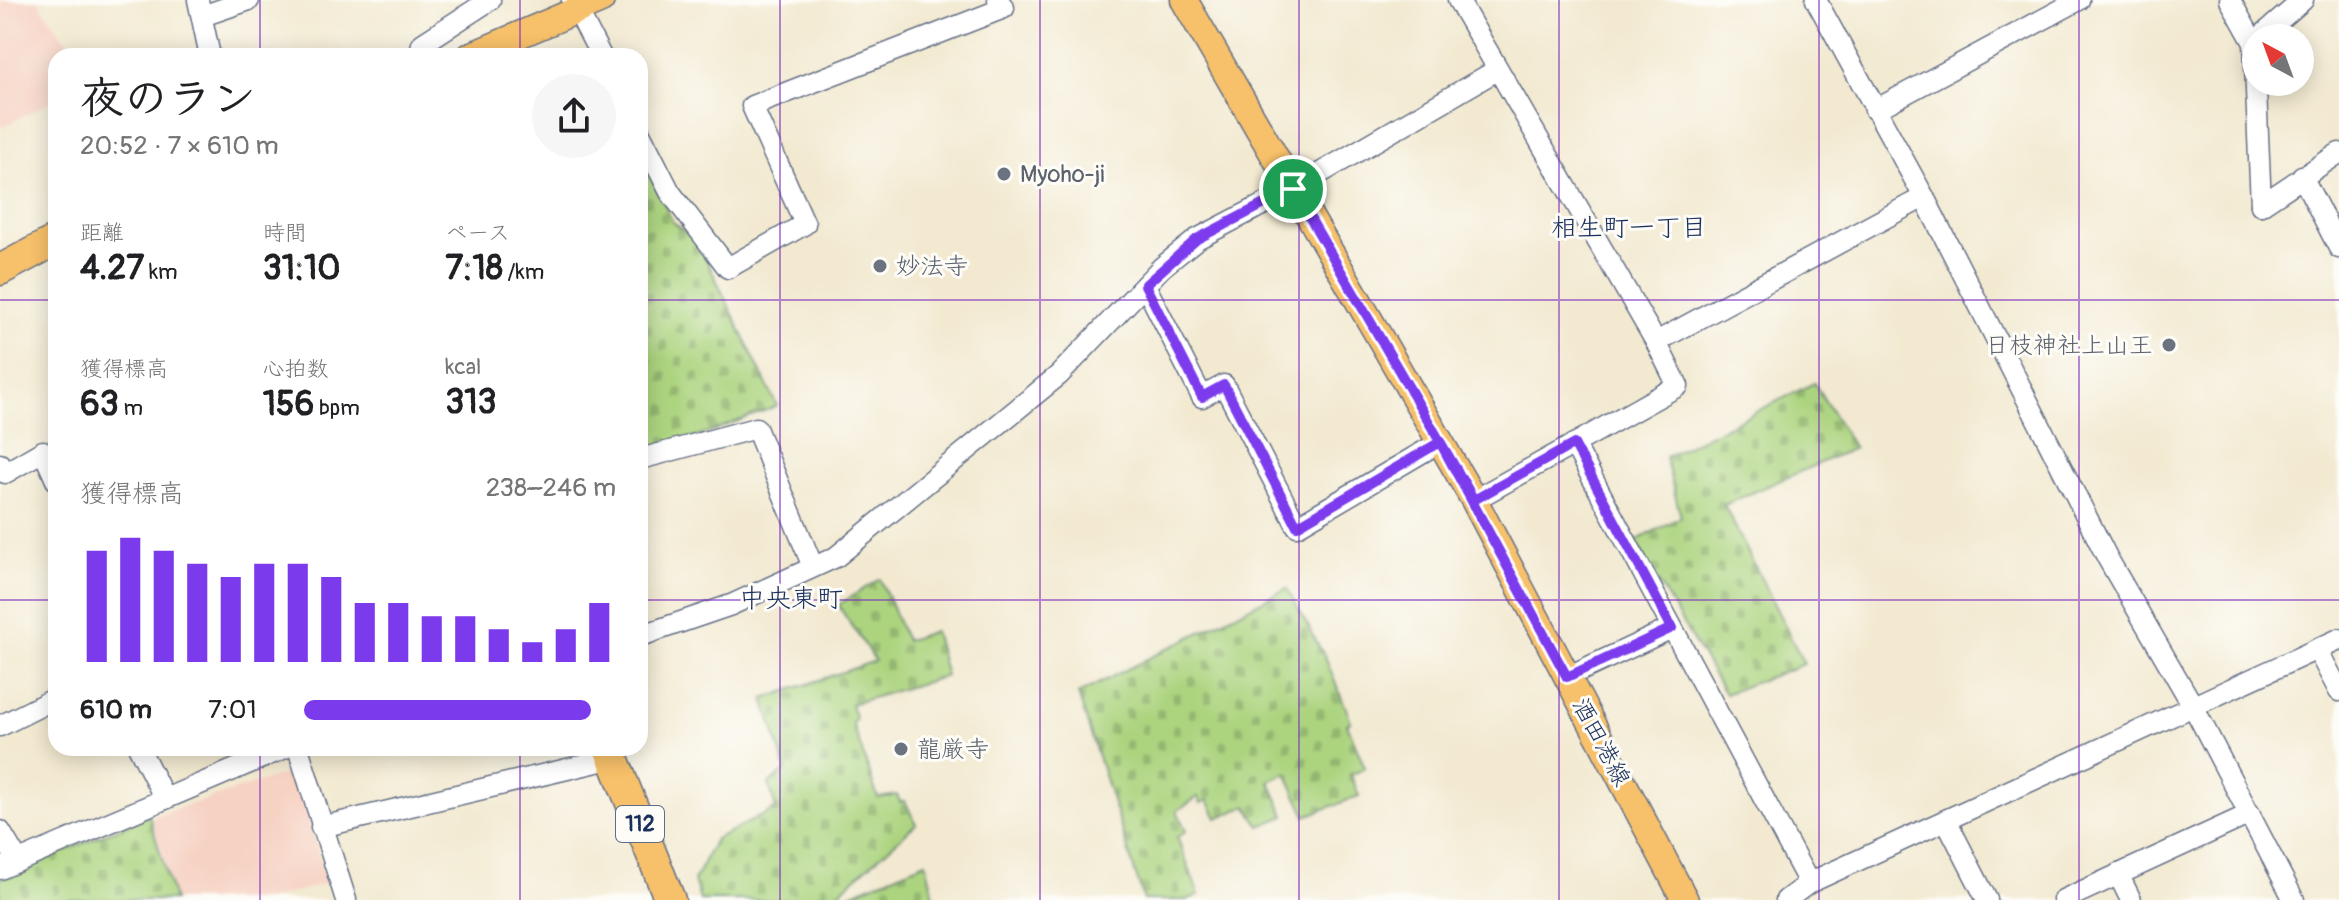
<!DOCTYPE html>
<html lang="ja">
<meta charset="utf-8">
<style>
:root{--surface:#fff;--page:#f6f6f6;--text:#202124;--muted:#757577;--accent:#7c3aed}
body{margin:0;font-family:Pangolin,"Klee One",sans-serif;background:var(--page);color:var(--text);height:100vh;display:flex;flex-direction:column;font-size:30px;white-space:nowrap}
*{box-sizing:border-box;margin:0}
p{font-size:26px;color:var(--muted)}
.icon{flex:none;width:44px;height:44px;fill:none;stroke:currentColor;stroke-width:2;stroke-linecap:round;stroke-linejoin:round}
.map{position:relative;flex:1;overflow:hidden}
.panel{position:absolute;left:48px;top:48px;width:600px;height:708px;display:flex;flex-direction:column;background:var(--surface);border-radius:24px;box-shadow:0 4px 20px #0003}
.panel>*{flex:none}
.needle{width:52px;rotate:319deg}
.controls{position:absolute;left:2242px;top:24px;display:grid;gap:16px}
.controls a{display:grid;place-items:center;width:72px;height:72px;border-radius:50%;background:var(--surface);box-shadow:0 4px 20px #0003;font-size:40px}
.pin{position:absolute;display:grid;place-items:center;width:68px;height:68px;color:#fff;margin:-34px;border:4px solid #fff;border-radius:50%;box-shadow:0 2px 8px #0007}
.round{display:grid;place-items:center;flex:none;width:84px;height:84px;border-radius:42px;background:var(--page)}
.head{display:flex;align-items:center;justify-content:space-between;height:136px;padding:0 32px}
h1{font-size:44px;font-weight:700;line-height:60px}
.stats{display:grid;grid-template-columns:repeat(3,1fr);gap:12px;height:136px;padding:8px 32px}
.stats div{display:grid;align-content:center}
.stats b{font-size:34px;font-weight:700}
.stats small{font-size:22px;font-weight:400}
.stats p{font-size:22px}
.chart{height:224px;padding:16px 32px}
.chart p{display:flex;justify-content:space-between}
.chart svg{width:100%;height:144px;margin-top:8px;stroke:var(--accent);stroke-width:6}
ul{padding:0 32px;list-style:none;font-size:26px}
li{display:grid;grid-template-columns:128px 96px 1fr;align-items:center;height:60px}
li i{height:20px;border-radius:10px;background:var(--accent)}
.map>svg:first-child{display:block}
</style>
<div class="map">
<svg width="2339" height="900" viewBox="0 0 2339 900">
<defs>
<pattern id="cemetery-stones" width="16" height="16" patternUnits="userSpaceOnUse" patternTransform="scale(2)"><rect width="16" height="16" fill="#acd47f"/><path d="M2 7V4a2 2 0 0 1 4 0v3zM10 15v-3a2 2 0 0 1 4 0v3z" fill="#93b670"/></pattern>
</defs>
<rect width="100%" height="100%" fill="#fdfcf7"/>
<filter id="ink" filterUnits="userSpaceOnUse"><feTurbulence type="fractalNoise" baseFrequency=".0125" numOctaves="2"/><feDisplacementMap in="SourceGraphic" scale="16" xChannelSelector="R" yChannelSelector="G"/><feConvolveMatrix kernelMatrix="1 2 1 2 8 2 1 2 1" color-interpolation-filters="sRGB"/></filter>
<filter id="wash" filterUnits="userSpaceOnUse"><feTurbulence type="fractalNoise" baseFrequency=".006" numOctaves="4" result="noise"/><feDisplacementMap in="SourceGraphic" scale="32" xChannelSelector="R" yChannelSelector="G"/><feGaussianBlur stdDeviation="1.8" result="paint"/><feColorMatrix in="noise" values="0 0 0 0 0 0 0 0 0 0 0 0 0 0 0 0 0 1.4 0 .05"/><feComposite in="paint" operator="in"/></filter>
<g filter="url(#wash)">
<rect width="100%" height="100%" fill="#f2e9d0"/>
<!-- built -->
<g fill="#f6d2c3">
<path d="M0 0H37L77 56H56V99L0 128Z"/>
<path d="M294 771 327 883 266 900H175L152 817Z"/>
</g>
<!-- cemetery -->
<g fill="url(#cemetery-stones)" stroke="#64826e" stroke-width="2">
<path d="M640 156 673 222 698 242 777 406 640 459Z"/>
<path d="M1814 383 1854 448 1724 505 1804 664 1725 694 1634 542 1681 517 1665 457Z"/>
<path d="M880 579 906 641 934 631 946 676 851 704 856 720 852 722 878 798 897 795 900 802 905 801 916 824 838 893 817 900H700L694 881 715 839 776 809 769 784 786 770 764 699 875 661 838 605Z"/>
<path d="M1287 588 1325 657 1351 721 1347 724 1365 768 1351 775 1359 796 1306 816 1286 773 1269 781 1285 816 1260 826 1247 806 1217 818 1208 800 1201 803 1198 797 1177 811 1186 831 1177 837 1199 895 1186 900H1144L1078 694Z"/>
<path d="M149 815 174 900H0V879Z"/>
<path d="M926 862 935 900 841 898Z"/>
</g>
</g>
<g filter="url(#ink)">
<g fill="none" stroke-linecap="round" stroke-linejoin="round">
<defs>
<g id="minor">
<path d="M198 0 210 56"/>
<path d="M572 0 601 56"/>
<path d="M1458 0 1656 342 1678 386 1474 500"/>
<path d="M1816 0 1924 197 2108 559 2193 706 2294 900"/>
<path d="M2230 0 2254 43 2261 205"/>
<path d="M202 16 249 0"/>
<path d="M2259 38 2303 0"/>
<path d="M419 56 422 44 490 0"/>
<path d="M1875 110 2079 0"/>
<path d="M640 133 670 192 728 268 805 224 752 106 1004 8 998 0"/>
<path d="M2302 176 2339 248"/>
<path d="M2261 205 2339 153"/>
<path d="M1145 285 1202 397 1224 385 1297 526 1440 442"/>
<path d="M1656 342 1924 197"/>
<path d="M1574 444 1809 883"/>
<path d="M640 459 756 428 813 567"/>
<path d="M0 464 5 473 43 451 56 480"/>
<path d="M640 636 731 605 836 557 1059 375 1162 267 1197 239 1293 189 1497 70"/>
<path d="M2317 649 2339 691"/>
<path d="M1567 677 1672 628"/>
<path d="M0 726 56 698"/>
<path d="M139 748 165 799"/>
<path d="M298 748 346 900"/>
<path d="M1946 820 1987 900"/>
<path d="M321 827 614 758"/>
<path d="M0 831 18 861"/>
<path d="M0 869 285 748"/>
<path d="M2118 874 2131 900"/>
<path d="M1786 900 1809 883 2339 639"/>
<path d="M2063 900 2250 814"/>
</g>
<g id="major">
<path d="M1184 0 1474 500 1685 900"/>
<path d="M470 56 601 0"/>
</g>
<g id="highway">
<path d="M0 270 56 240"/>
<path d="M609 748 670 900"/>
</g>
</defs>
<!-- minor casing -->
<use href="#minor" stroke="#667086" stroke-width="23"/>
<!-- major casing -->
<use href="#major" stroke="#667086" stroke-width="29"/>
<!-- highway casing -->
<use href="#highway" stroke="#667086" stroke-width="33"/>
<!-- minor -->
<use href="#minor" stroke="#fff" stroke-width="20"/>
<!-- major -->
<use href="#major" stroke="#f7c06b" stroke-width="26"/>
<!-- highway -->
<use href="#highway" stroke="#f7c06b" stroke-width="30"/>
</g>
</g>
<g fill="none" stroke-linecap="round" stroke-linejoin="round" filter="url(#ink)">
<defs>
<path id="route" d="M1293 189 1197 239 1145 285 1202 397 1224 385 1297 526 1440 442 1567 677 1672 628 1574 444 1474 500C1414 396 1354 293 1293 189"/>
</defs>
<!-- route casing -->
<use href="#route" stroke="#fff" stroke-width="16"/>
<!-- route -->
<use href="#route" stroke="#7c3aed" stroke-width="10"/>
</g>
<!-- grid -->
<path fill="none" stroke="#7b2cbf" stroke-width="2" stroke-opacity="0.55" d="M260 0V56M520 0V56M780 0V900M1040 0V900M1299 0V900M1559 0V900M1819 0V900M2079 0V900M0 300H56M640 300H2339M0 600H56M640 600H2339M260 748V900M520 748V900"/>
<!-- markers -->
<g fill="#6b7280" stroke="#fdfcf7" stroke-width="3">
<circle cx="1004" cy="174" r="8"/>
<circle cx="880" cy="266" r="8"/>
<circle cx="2169" cy="345" r="8"/>
<circle cx="901" cy="749" r="8"/>
</g>
<g text-anchor="middle" dominant-baseline="central" stroke-width="6" stroke-linejoin="round" paint-order="stroke">
<!-- shield labels -->
<rect fill="#fdfcf7" stroke="#5f6c8c" stroke-width="2" x="616" y="806" width="48" height="36" rx="6"/>
<g font-size="22" font-weight="bold" fill="#1b2f5e">
<text x="640" y="824">112</text>
</g>
<!-- worship labels -->
<g font-size="24" fill="#5b616d" stroke="#fdfcf7" text-anchor="start">
<text x="1020" y="174">Myoho-ji</text>
<text x="896" y="266">妙法寺</text>
<text x="2153" y="345" text-anchor="end">日枝神社上山王</text>
<text x="917" y="749">龍厳寺</text>
</g>
<!-- street labels -->
<g font-size="24" fill="#1b2f5e" stroke="#fdfcf7">
<text transform="translate(1601 742) rotate(62)">酒田港線</text>
</g>
<!-- neighbourhood labels -->
<g font-size="26" fill="#1b2f5e" stroke="#fdfcf7">
<text x="1629" y="228">相生町一丁目</text>
<text x="791" y="599">中央東町</text>
</g>
</g>
</svg>
<div class="controls">
<a><svg class="needle" viewBox="-14 -14 28 28"><path d="M0-13l5 13h-10z" fill="#e53935"/><path d="M0 13l5-13h-10z" fill="#757577"/></svg></a>
</div>
<div class="pin" style="left:1293px;top:189px;background:#1e9e55"><svg class="icon" aria-label="arrive" viewBox="0 0 24 24"><path d="M6 21V4h12l-3 4 3 4H6"/></svg></div>
<section class="panel">
<div class="head"><div><h1>夜のラン</h1><p>20:52 · 7 × 610 m</p></div><a class="round"><svg class="icon" aria-label="share" viewBox="0 0 24 24"><path d="M12 15V3M7 8l5-5 5 5M5 13v7h14v-7"/></svg></a></div>
<div class="stats">
<div><p>距離</p><b>4.27<small> km</small></b></div>
<div><p>時間</p><b>31:10</b></div>
<div><p>ペース</p><b>7:18<small> /km</small></b></div>
</div>
<div class="stats">
<div><p>獲得標高</p><b>63<small> m</small></b></div>
<div><p>心拍数</p><b>156<small> bpm</small></b></div>
<div><p>kcal</p><b>313</b></div>
</div>
<div class="chart"><p><span>獲得標高</span>238–246 m</p>
<svg viewBox="0 0 160 44" preserveAspectRatio="none"><path d="M5 44V10M15 44V6M25 44V10M35 44V14M45 44V18M55 44V14M65 44V14M75 44V18M85 44V26M95 44V26M105 44V30M115 44V30M125 44V34M135 44V38M145 44V34M155 44V26"/></svg>
</div>
<ul>
<li><b>610 m</b>7:01<i style="width:92%"></i></li>
</ul>
</section>
</div>
